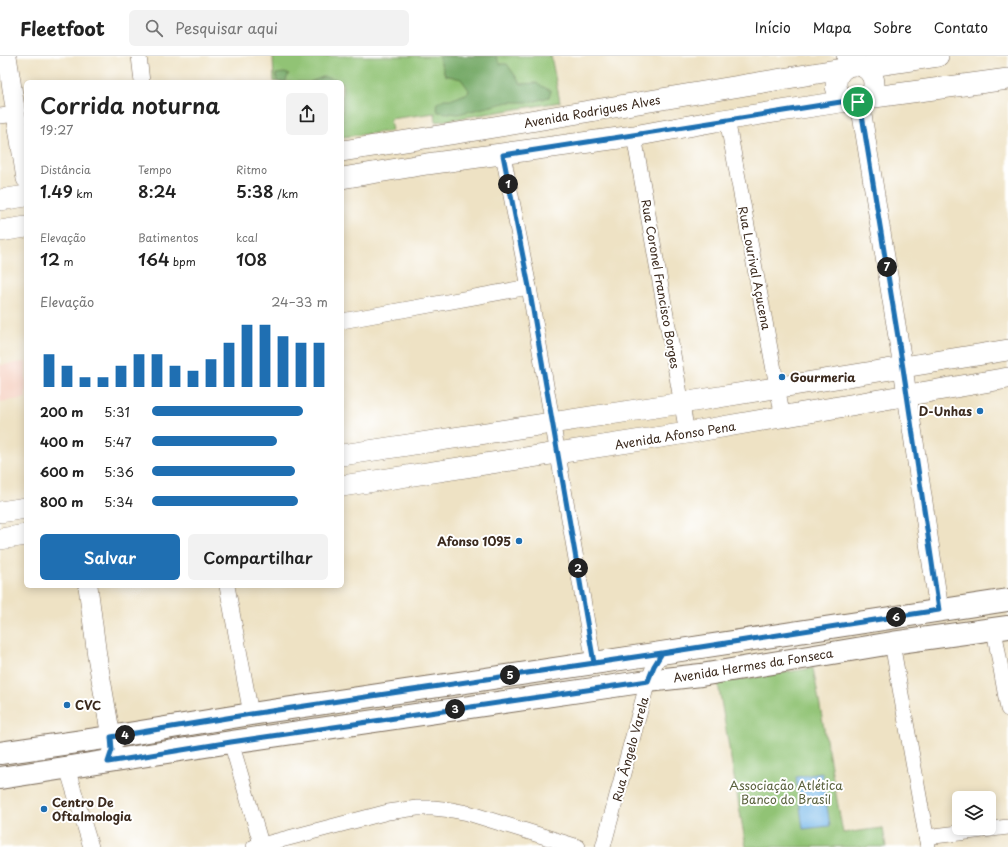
<!DOCTYPE html>
<html lang="pt">
<meta charset="utf-8">
<style>
:root{--surface:#fff;--page:#f2f2f2;--text:#222;--muted:#767676;--line:#e0e0e0;--accent:#1f6fb2}
body{margin:0;font-family:"Playpen Sans",sans-serif;background:var(--page);color:var(--text);height:100vh;display:flex;flex-direction:column;font-size:15px;white-space:nowrap}
*{box-sizing:border-box;margin:0}
p{font-size:13px;color:var(--muted)}
.icon{flex:none;width:22px;height:22px;fill:none;stroke:currentColor;stroke-width:2;stroke-linecap:round;stroke-linejoin:round}
.map{position:relative;flex:1;overflow:hidden}
.sheet{position:absolute;left:24px;top:24px;width:320px;height:508px;display:flex;flex-direction:column;background:var(--surface);border-radius:6px;box-shadow:0 2px 10px #0003}
.sheet>*{flex:none}
.fabs{position:absolute;left:952px;top:735px;display:grid;gap:8px}
.fabs a{display:grid;place-items:center;width:44px;height:44px;border-radius:6px;background:var(--surface);box-shadow:0 2px 10px #0003;font-size:20px}
.pin{position:absolute;display:grid;place-items:center;width:34px;height:34px;color:#fff;margin:-17px;border:2px solid #fff;border-radius:50%;box-shadow:0 1px 4px #0007}
.km{position:absolute;width:20px;height:20px;margin:-10px;border-radius:50%;background:#222;color:#fff;font-size:11px;line-height:20px;text-align:center}
.round{display:grid;place-items:center;flex:none;width:42px;height:42px;border-radius:6px;background:var(--page)}
.headline{display:flex;align-items:center;justify-content:space-between;height:68px;padding:0 16px}
h1{font-size:22px;font-weight:600;line-height:30px}
.metrics{display:grid;grid-template-columns:repeat(3,1fr);gap:6px;height:68px;padding:4px 16px}
.metrics div{display:grid;align-content:center}
.metrics b{font-size:17px;font-weight:600}
.metrics small{font-size:11px;font-weight:400}
.metrics p{font-size:11px}
.chart{height:112px;padding:8px 16px}
.chart p{display:flex;justify-content:space-between}
.chart svg{width:100%;height:72px;margin-top:4px;stroke:var(--accent);stroke-width:6}
.primary-button{display:flex;gap:8px;margin-top:auto;padding:8px 16px}
.primary-button a{flex:1;height:46px;border-radius:6px;background:var(--accent);color:#fff;font-size:16px;font-weight:600;line-height:46px;text-align:center}
.primary-button a+a{background:var(--page);color:var(--text)}
ul{padding:0 16px;list-style:none;font-size:13px}
li{display:grid;grid-template-columns:64px 48px 1fr;align-items:center;height:30px}
li i{height:10px;border-radius:5px;background:var(--accent)}
header{display:flex;align-items:center;gap:24px;box-sizing:border-box;height:56px;padding:0 20px;background:var(--surface);border-bottom:1px solid var(--line)}
header strong{font-size:19px}
nav{display:flex;gap:22px;margin-inline-start:auto;font-size:14px}
.search{width:280px;height:36px;background:var(--page);display:flex;align-items:center;gap:10px;box-sizing:border-box;padding:0 14px;border-radius:6px;color:var(--muted);font-size:15px}
.map>svg:first-child{display:block}
</style>
<header>
<strong>Fleetfoot</strong>
<div class="search"><svg class="icon" aria-label="search" viewBox="0 0 24 24"><circle cx="10" cy="10" r="6"/><path d="M15 15l6 6"/></svg>Pesquisar aqui</div>
<nav><a>Início</a><a>Mapa</a><a>Sobre</a><a>Contato</a></nav>
</header>
<div class="map">
<svg width="1008" height="791" viewBox="0 0 1008 791">
<rect width="100%" height="100%" fill="#fff"/>
<filter id="ink" filterUnits="userSpaceOnUse"><feTurbulence type="fractalNoise" baseFrequency=".025" numOctaves="2"/><feDisplacementMap in="SourceGraphic" scale="8" xChannelSelector="R" yChannelSelector="G"/><feConvolveMatrix kernelMatrix="1 2 1 2 8 2 1 2 1" color-interpolation-filters="sRGB"/></filter>
<filter id="wash" filterUnits="userSpaceOnUse"><feTurbulence type="fractalNoise" baseFrequency=".012" numOctaves="4" result="noise"/><feDisplacementMap in="SourceGraphic" scale="16" xChannelSelector="R" yChannelSelector="G"/><feGaussianBlur stdDeviation="0.9" result="paint"/><feColorMatrix in="noise" values="0 0 0 0 0 0 0 0 0 0 0 0 0 0 0 0 0 1.4 0 .05"/><feComposite in="paint" operator="in"/></filter>
<g filter="url(#wash)">
<rect width="100%" height="100%" fill="#eee2c4"/>
<!-- built -->
<path fill="#f6d2c3" d="M26 306V342L0 346V309Z"/>
<!-- green -->
<g fill="#91c374" stroke="#667649">
<path d="M273 0H551L560 46 436 66 435 57 390 63 392 75 342 81V26H274Z"/>
<path d="M813 612 843 777 883 772 886 791H746L718 627Z"/>
</g>
<!-- forest -->
<g fill="#74a966" stroke="#586a42">
<path d="M441 0H496L500 8H507L521 28 536 27 551 35 549 41 532 46H508L458 58 438 56 436 48 444 43H453L468 37 469 34 461 23 445 19 439 2Z"/>
<path d="M284 17 289 18 286 24V26H277L276 18Z"/>
<path d="M323 21 336 23 337 26H310Z"/>
</g>
<!-- water -->
<path fill="#74b7e9" stroke="#587084" d="M822 717 830 770 803 773 796 721Z"/>
</g>
<g filter="url(#ink)">
<g fill="none" stroke-linecap="round" stroke-linejoin="round">
<defs>
<g id="minor">
<path d="M139 0 142 26"/>
<path d="M0 60 16 58"/>
<path d="M727 63 783 362"/>
<path d="M634 80 687 377"/>
<path d="M503 99 529 231 594 607"/>
<path d="M342 265 529 231"/>
<path d="M227 530 251 658"/>
<path d="M994 573 1008 653"/>
<path d="M892 587 928 791"/>
<path d="M231 686 262 791"/>
<path d="M67 712 91 791"/>
<path d="M926 781 1008 771"/>
<path d="M254 791 388 756 417 752H433L452 754 468 757 578 791"/>
<path d="M603 791 648 625 654 610 661 597"/>
</g>
<g id="tertiary">
<path d="M7 0 26 123"/>
<path d="M846 0 848 9"/>
<path d="M863 45 862 59 903 312 939 554"/>
<path d="M88 530 97 600 111 681 112 695 108 706"/>
</g>
<g id="secondary">
<circle cx="855" cy="28" r="19"/>
<path d="M864 11 938 0"/>
<path d="M867 42 1008 23"/>
<path d="M342 95 470 75 842 13"/>
<path d="M342 122 427 108 634 80 716 65 847 45"/>
<path d="M0 144 26 140"/>
<path d="M0 175 26 171"/>
<path d="M342 399 682 347 1008 294"/>
<path d="M342 430 687 377 1008 322"/>
<path d="M0 456 26 452"/>
<path d="M0 483 26 479"/>
</g>
<g id="primary">
<path d="M0 697 111 681 251 658 661 597 1008 544"/>
<path d="M0 722 231 686 648 625 701 619 892 587 1008 571"/>
</g>
</defs>
<!-- minor casing -->
<use href="#minor" stroke="#7a6a58" stroke-width="16"/>
<!-- tertiary casing -->
<use href="#tertiary" stroke="#7a6a58" stroke-width="20"/>
<!-- secondary casing -->
<use href="#secondary" stroke="#7a6a58" stroke-width="22"/>
<!-- primary casing -->
<use href="#primary" stroke="#7a6a58" stroke-width="24"/>
<!-- minor -->
<use href="#minor" stroke="#fff" stroke-width="15"/>
<!-- tertiary -->
<use href="#tertiary" stroke="#fff" stroke-width="19"/>
<!-- secondary -->
<use href="#secondary" stroke="#fff" stroke-width="21"/>
<!-- primary -->
<use href="#primary" stroke="#fff" stroke-width="22"/>
</g>
</g>
<g fill="none" stroke-linecap="round" stroke-linejoin="round" filter="url(#ink)">
<defs>
<path id="route" d="M858 46 847 45C732 63 618 82 503 99L529 231 594 607 662 597 654 610 648 625 231 686 108 706 112 694 111 681 251 658 662 597 939 554 903 312 862 59V45L858 46"/>
</defs>
<!-- route casing -->
<use href="#route" stroke="#fff" stroke-width="8"/>
<!-- route -->
<use href="#route" stroke="#1f6fb2" stroke-width="5"/>
</g>
<!-- markers -->
<g fill="#1f6fb2" stroke="#fff" stroke-width="1.5">
<circle cx="782" cy="321" r="4"/>
<circle cx="980" cy="355" r="4"/>
<circle cx="519" cy="485" r="4"/>
<circle cx="67" cy="649" r="4"/>
<circle cx="44" cy="753" r="4"/>
</g>
<g text-anchor="middle" dominant-baseline="central" stroke-width="4" stroke-linejoin="round" paint-order="stroke">
<!-- street labels -->
<g font-size="12" fill="#3b2a1e" stroke="#fff">
<text transform="translate(592 55) rotate(-10)">Avenida Rodrigues Alves</text>
<text transform="translate(755 212) rotate(79)">Rua Lourival Açucena</text>
<text transform="translate(661 228) rotate(80)">Rua Coronel Francisco Borges</text>
<text transform="translate(675 379) rotate(-9)">Avenida Afonso Pena</text>
<text transform="translate(753 609) rotate(-9)">Avenida Hermes da Fonseca</text>
<text transform="translate(630 693) rotate(-75)">Rua Ângelo Varela</text>
</g>
<!-- poi labels -->
<g font-size="12" font-weight="bold" fill="#3b2a1e" stroke="#fff" text-anchor="start">
<text x="790" y="321">Gourmeria</text>
<text x="972" y="355" text-anchor="end">D-Unhas</text>
<text x="511" y="485" text-anchor="end">Afonso 1095</text>
<text x="75" y="649">CVC</text>
<text x="52" y="746">Centro De<tspan x="52" dy="14">Oftalmologia</tspan></text>
</g>
<!-- park labels -->
<g font-size="12" fill="#59603c" stroke="#fff">
<text x="786" y="729">Associação Atlética<tspan x="786" dy="14">Banco do Brasil</tspan></text>
</g>
</g>
</svg>
<div class="fabs">
<a><svg class="icon" aria-label="layers" viewBox="0 0 24 24"><path d="M12 4l9 5-9 5-9-5zM3 14l9 5 9-5"/></svg></a>
</div>
<div class="pin" style="left:858px;top:46px;background:#1e9e55"><svg class="icon" aria-label="arrive" viewBox="0 0 24 24"><path d="M6 21V4h12l-3 4 3 4H6"/></svg></div>
<b class="km" style="left:508px;top:128px">1</b>
<b class="km" style="left:578px;top:512px">2</b>
<b class="km" style="left:455px;top:653px">3</b>
<b class="km" style="left:125px;top:679px">4</b>
<b class="km" style="left:510px;top:619px">5</b>
<b class="km" style="left:896px;top:561px">6</b>
<b class="km" style="left:887px;top:211px">7</b>
<section class="sheet">
<div class="headline"><div><h1>Corrida noturna</h1><p>19:27</p></div><a class="round"><svg class="icon" aria-label="share" viewBox="0 0 24 24"><path d="M12 15V3M7 8l5-5 5 5M5 13v7h14v-7"/></svg></a></div>
<div class="metrics">
<div><p>Distância</p><b>1.49<small> km</small></b></div>
<div><p>Tempo</p><b>8:24</b></div>
<div><p>Ritmo</p><b>5:38<small> /km</small></b></div>
</div>
<div class="metrics">
<div><p>Elevação</p><b>12<small> m</small></b></div>
<div><p>Batimentos</p><b>164<small> bpm</small></b></div>
<div><p>kcal</p><b>108</b></div>
</div>
<div class="chart"><p><span>Elevação</span>24–33 m</p>
<svg viewBox="0 0 160 44" preserveAspectRatio="none"><path d="M5 44V24M15 44V31M25 44V38M35 44V38M45 44V31M55 44V24M65 44V24M75 44V31M85 44V34M95 44V27M105 44V17M115 44V6M125 44V6M135 44V13M145 44V17M155 44V17"/></svg>
</div>
<ul>
<li><b>200 m</b>5:31<i style="width:86%"></i></li>
<li><b>400 m</b>5:47<i style="width:71%"></i></li>
<li><b>600 m</b>5:36<i style="width:81%"></i></li>
<li><b>800 m</b>5:34<i style="width:83%"></i></li>
</ul>
<div class="primary-button"><a>Salvar</a><a>Compartilhar</a></div>
</section>
</div>
